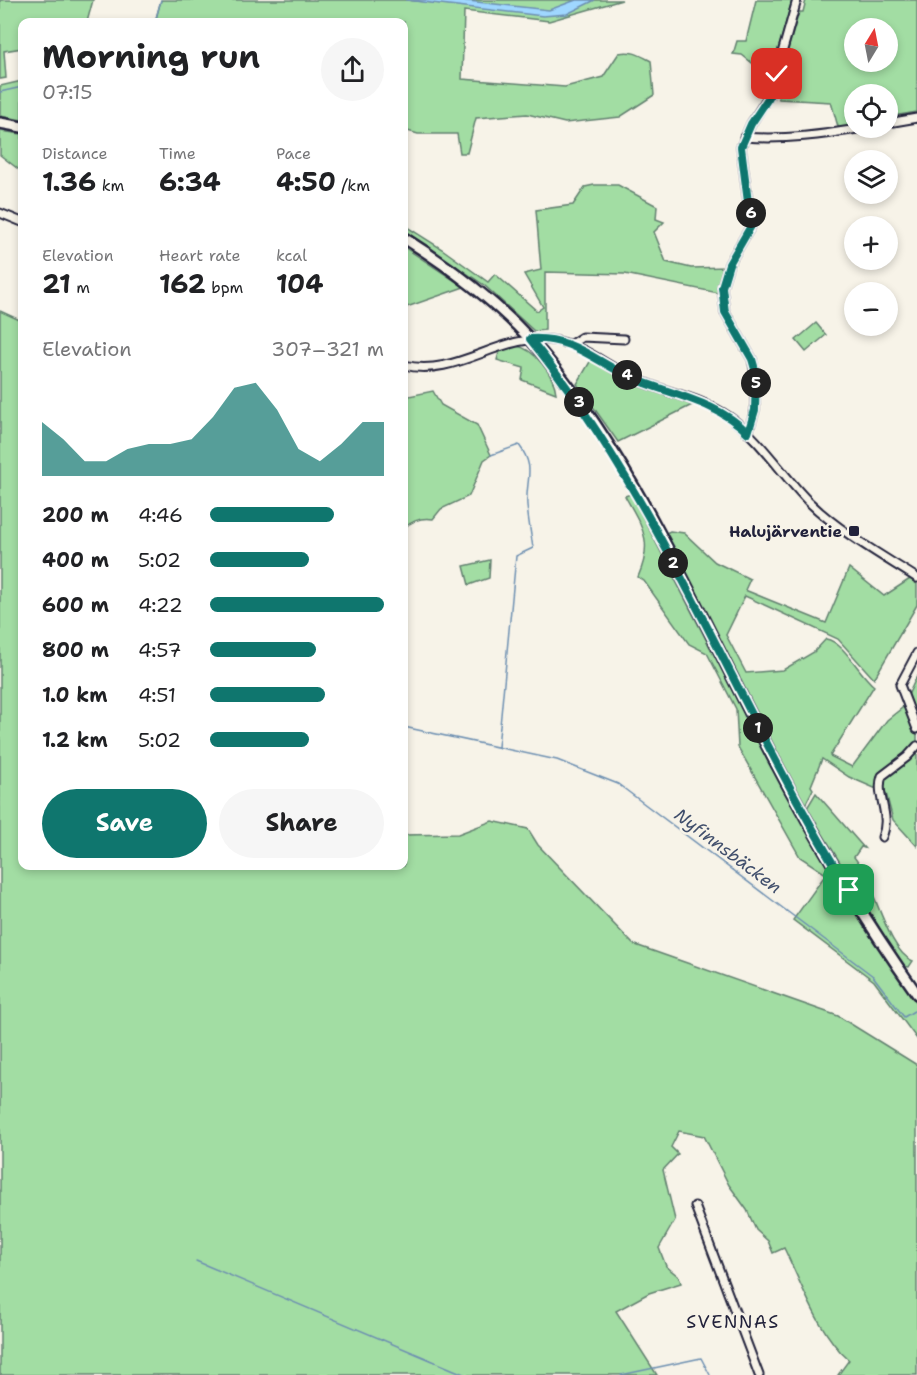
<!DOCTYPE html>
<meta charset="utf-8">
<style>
:root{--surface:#fff;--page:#f6f6f6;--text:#202124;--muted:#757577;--accent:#0f766e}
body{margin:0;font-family:"Shantell Sans",sans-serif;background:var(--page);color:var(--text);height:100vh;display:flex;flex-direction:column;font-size:22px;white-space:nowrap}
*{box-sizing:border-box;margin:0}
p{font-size:20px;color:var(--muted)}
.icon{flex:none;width:33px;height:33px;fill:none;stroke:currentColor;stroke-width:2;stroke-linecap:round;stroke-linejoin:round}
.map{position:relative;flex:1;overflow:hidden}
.drawer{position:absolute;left:18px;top:18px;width:390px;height:852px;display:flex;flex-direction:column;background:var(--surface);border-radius:12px;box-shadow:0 3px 9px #0003}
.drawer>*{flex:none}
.needle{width:39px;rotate:10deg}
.controls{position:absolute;left:844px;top:18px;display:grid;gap:12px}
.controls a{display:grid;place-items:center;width:54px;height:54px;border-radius:50%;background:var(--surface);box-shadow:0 3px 9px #0003;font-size:30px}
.pin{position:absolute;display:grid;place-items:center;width:51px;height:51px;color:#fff;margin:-26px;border-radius:12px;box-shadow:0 3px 9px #0006}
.km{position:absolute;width:30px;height:30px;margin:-15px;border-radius:50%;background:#222;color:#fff;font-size:16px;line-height:30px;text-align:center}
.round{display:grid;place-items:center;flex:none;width:63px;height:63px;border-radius:32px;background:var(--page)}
.head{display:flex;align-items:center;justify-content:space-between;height:102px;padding:0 24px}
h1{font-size:33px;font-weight:700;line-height:45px}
.stats{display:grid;grid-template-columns:repeat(3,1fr);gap:9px;height:102px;padding:6px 24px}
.stats div{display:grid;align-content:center}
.stats b{font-size:26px;font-weight:700}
.stats small{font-size:16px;font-weight:400}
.stats p{font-size:16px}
.chart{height:168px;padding:12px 24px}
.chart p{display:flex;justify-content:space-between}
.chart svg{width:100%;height:108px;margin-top:6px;fill:var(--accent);opacity:.7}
.action{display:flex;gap:12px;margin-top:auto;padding:12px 24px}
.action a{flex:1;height:69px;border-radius:36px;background:var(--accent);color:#fff;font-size:24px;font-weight:700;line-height:69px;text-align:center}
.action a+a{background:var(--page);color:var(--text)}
ul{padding:0 24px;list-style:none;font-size:20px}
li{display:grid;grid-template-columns:96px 72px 1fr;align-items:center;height:45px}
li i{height:15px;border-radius:8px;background:var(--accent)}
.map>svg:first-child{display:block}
</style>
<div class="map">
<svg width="917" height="1375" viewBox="0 0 917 1375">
<rect width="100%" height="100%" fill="#f7f3e8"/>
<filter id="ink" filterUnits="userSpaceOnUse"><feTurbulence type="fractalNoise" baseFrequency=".0167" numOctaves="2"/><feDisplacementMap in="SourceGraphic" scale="12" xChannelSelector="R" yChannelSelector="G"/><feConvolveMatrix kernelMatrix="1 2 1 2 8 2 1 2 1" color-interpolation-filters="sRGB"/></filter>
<g filter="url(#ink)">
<!-- green -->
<g fill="#a2dda3" stroke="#62806f" stroke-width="1.5" fill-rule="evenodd">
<path d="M0 0H93L87 22H22V48L4 51 6 78 0 79Z"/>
<path d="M161 0H406L463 6 464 1 459 0H622L549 21 464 11 462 79 565 87 603 77 619 53C632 50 640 55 651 61L654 95 620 117 565 123 527 114 476 118 467 153H460L457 134H418L404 130V22H155Z"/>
<path d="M756 0H792L772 72 756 66 742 55 733 54 737 41H746Z"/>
<path d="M806 0H917V112L893 116 888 108V94H855V126L839 130 831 102 779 99 776 91 799 12H803ZM855 28H888V62H855Z"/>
<path d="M22 81V120L0 116V86Z"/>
<path d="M0 131 22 134V172L0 155Z"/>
<path d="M594 185H618L657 206 656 219 664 222 654 232 666 262 691 268 726 267 718 293 625 274 545 272V330L534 331 484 285 404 231V225L442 249 488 282 495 274 537 311 543 307 524 274 541 270 536 210 573 205 585 187Z"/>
<path d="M404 247 464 287 404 308Z"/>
<path d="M0 311 22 321V866H404V835L458 834 492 821 528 829 538 845 633 944 838 1016 917 1065V1375H838L849 1360C820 1336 801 1283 784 1248L773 1253 768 1241 756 1230 747 1210 729 1185 704 1136 679 1131 671 1147 678 1154 663 1170 675 1220 659 1248 666 1266 679 1277 681 1283 649 1293 616 1311 657 1375H0Z"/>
<path d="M816 323 826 335 806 352 796 340Z"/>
<path d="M516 346C534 348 554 375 556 393L522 380 524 368 497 360 500 349Z"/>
<path d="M591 360 624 381 692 405 618 442 577 384Z"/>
<path d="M433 391 441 405 477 425 491 455 484 460 469 496 441 509 433 519C422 517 413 520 404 528V397Z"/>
<path d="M631 494 782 787 849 901 917 1003V1039L874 981 793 920 826 874 800 857 738 747 736 709 707 653 689 644 644 581 638 577C654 541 642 527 625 496Z"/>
<path d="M670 531 684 533 715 562 750 579 745 590 826 623 849 568 884 596 910 579 917 584V605L874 679 838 639 745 596 726 635 746 673 783 670 814 652 826 639C844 642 859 674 874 686L830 756 852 767 887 720 902 708 917 676V846L893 820 886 793 849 777 822 759 811 786 813 789 805 805 666 538V533Z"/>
<path d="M490 560 489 578 469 585 464 566Z"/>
<path d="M816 793 864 848 861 847 854 857C874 881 887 952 913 961L909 967 904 966 891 947 807 808Z"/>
</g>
<!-- water -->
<path fill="#9fd7ff" stroke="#6d8fb1" stroke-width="1.5" d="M406 0H459L549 10 576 0H595L567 14 543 16Z"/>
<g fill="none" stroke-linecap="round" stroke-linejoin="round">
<!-- stream -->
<g stroke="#6d8fb1" stroke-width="1.5">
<path d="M155 22 161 0"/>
<path d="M0 92 22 87"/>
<path d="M491 455 519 445C537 469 525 480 527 505 528 519 531 534 533 548L516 556 498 747"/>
<path d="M404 727 557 760 618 784 873 976 904 1017 914 1011"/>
<path d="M196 1261 466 1375"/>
<path d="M621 1375 701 1358 710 1375"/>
</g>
<defs>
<g id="minor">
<path d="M888 123 917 118"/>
<path d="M744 137C785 140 823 135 863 128"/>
<path d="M0 213 22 222"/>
<path d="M571 344 582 337 624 339"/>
<path d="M404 365C458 379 503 329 558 341 585 347 606 365 631 377 662 392 699 396 728 416 760 438 782 475 809 502 840 532 881 555 917 578"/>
<path d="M748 433 755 410V373L752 359 725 312 722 287 729 264 751 226 741 147 751 124 771 92 797 0"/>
<path d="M917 653 900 685 917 729"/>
<path d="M882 837C892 815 875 796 882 776L907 757 917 746"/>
<path d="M695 1206 759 1375"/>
</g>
<g id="secondary">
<path d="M0 123 22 127"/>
<path d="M404 238C450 267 493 299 530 339 633 453 701 620 772 756 815 838 863 918 917 994"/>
</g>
</defs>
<!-- minor casing -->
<use href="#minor" stroke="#22223b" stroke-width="11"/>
<!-- secondary casing -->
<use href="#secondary" stroke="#22223b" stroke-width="14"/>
<!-- minor -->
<use href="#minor" stroke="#f7f3e8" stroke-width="7"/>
<!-- secondary -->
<use href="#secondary" stroke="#f7f3e8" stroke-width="9"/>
</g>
</g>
<g fill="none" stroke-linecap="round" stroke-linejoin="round" filter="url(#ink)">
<defs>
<path id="route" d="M777 74 769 97 751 124 741 147 751 226 729 264 722 287 725 312 752 359 756 373 755 410 748 433C716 401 672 395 632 378 596 362 572 336 530 339 665 505 737 710 849 890"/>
</defs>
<!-- route casing -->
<use href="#route" stroke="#fff" stroke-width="12"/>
<!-- route -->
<use href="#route" stroke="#0f766e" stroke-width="8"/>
</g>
<!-- markers -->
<rect fill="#22223b" stroke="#f7f3e8" stroke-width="2" x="848" y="525" width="12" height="12" rx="3"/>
<g text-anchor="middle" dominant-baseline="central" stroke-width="5" stroke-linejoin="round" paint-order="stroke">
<!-- poi labels -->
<g font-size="16" font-weight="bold" fill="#22223b" stroke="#f7f3e8" text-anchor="end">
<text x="842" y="531">Halujärventie</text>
</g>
<!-- water labels -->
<g font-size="18" font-style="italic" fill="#414f6c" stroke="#f7f3e8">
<text transform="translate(728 851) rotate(37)">Nyfinnsbäcken</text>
</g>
<!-- neighbourhood labels -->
<g font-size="18" letter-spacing="1.5" fill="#22223b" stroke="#f7f3e8">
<text x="733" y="1322">SVENNAS</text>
</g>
</g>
</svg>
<div class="controls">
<a><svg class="needle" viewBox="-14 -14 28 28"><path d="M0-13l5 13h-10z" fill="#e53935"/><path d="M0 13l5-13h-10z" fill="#757577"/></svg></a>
<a><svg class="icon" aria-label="locate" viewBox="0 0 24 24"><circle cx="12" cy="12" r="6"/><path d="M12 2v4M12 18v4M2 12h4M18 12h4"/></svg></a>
<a><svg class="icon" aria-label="layers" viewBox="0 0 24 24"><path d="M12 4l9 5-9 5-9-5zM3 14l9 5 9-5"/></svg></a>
<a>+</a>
<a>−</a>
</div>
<div class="pin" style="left:849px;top:890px;background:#1e9e55"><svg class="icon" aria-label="arrive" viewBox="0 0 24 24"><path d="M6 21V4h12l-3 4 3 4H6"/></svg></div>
<div class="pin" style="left:777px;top:74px;background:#d93025"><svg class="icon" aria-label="check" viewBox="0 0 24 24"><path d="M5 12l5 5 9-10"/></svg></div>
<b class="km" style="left:758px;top:728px">1</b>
<b class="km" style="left:673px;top:563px">2</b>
<b class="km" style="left:579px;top:402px">3</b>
<b class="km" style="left:627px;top:375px">4</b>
<b class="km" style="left:756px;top:383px">5</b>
<b class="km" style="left:751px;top:213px">6</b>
<section class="drawer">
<div class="head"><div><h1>Morning run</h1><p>07:15</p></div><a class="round"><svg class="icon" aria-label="share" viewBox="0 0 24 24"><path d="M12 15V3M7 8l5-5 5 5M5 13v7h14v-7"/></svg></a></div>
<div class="stats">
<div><p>Distance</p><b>1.36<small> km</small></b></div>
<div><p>Time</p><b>6:34</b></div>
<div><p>Pace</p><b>4:50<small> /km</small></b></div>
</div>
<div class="stats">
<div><p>Elevation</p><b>21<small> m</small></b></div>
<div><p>Heart rate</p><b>162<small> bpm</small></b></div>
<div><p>kcal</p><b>104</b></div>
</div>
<div class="chart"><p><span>Elevation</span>307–321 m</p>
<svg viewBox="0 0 160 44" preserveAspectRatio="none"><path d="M0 44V22L10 29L20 38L30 38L40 33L50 31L60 31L70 29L80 20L90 8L100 6L110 17L120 33L130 38L140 31L150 22L160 22V44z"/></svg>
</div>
<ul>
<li><b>200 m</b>4:46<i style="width:71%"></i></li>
<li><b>400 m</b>5:02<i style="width:57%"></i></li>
<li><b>600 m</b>4:22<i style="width:100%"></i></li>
<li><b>800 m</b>4:57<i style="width:61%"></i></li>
<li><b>1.0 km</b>4:51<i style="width:66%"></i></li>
<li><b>1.2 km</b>5:02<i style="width:57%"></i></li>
</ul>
<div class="action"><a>Save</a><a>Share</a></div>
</section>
</div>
